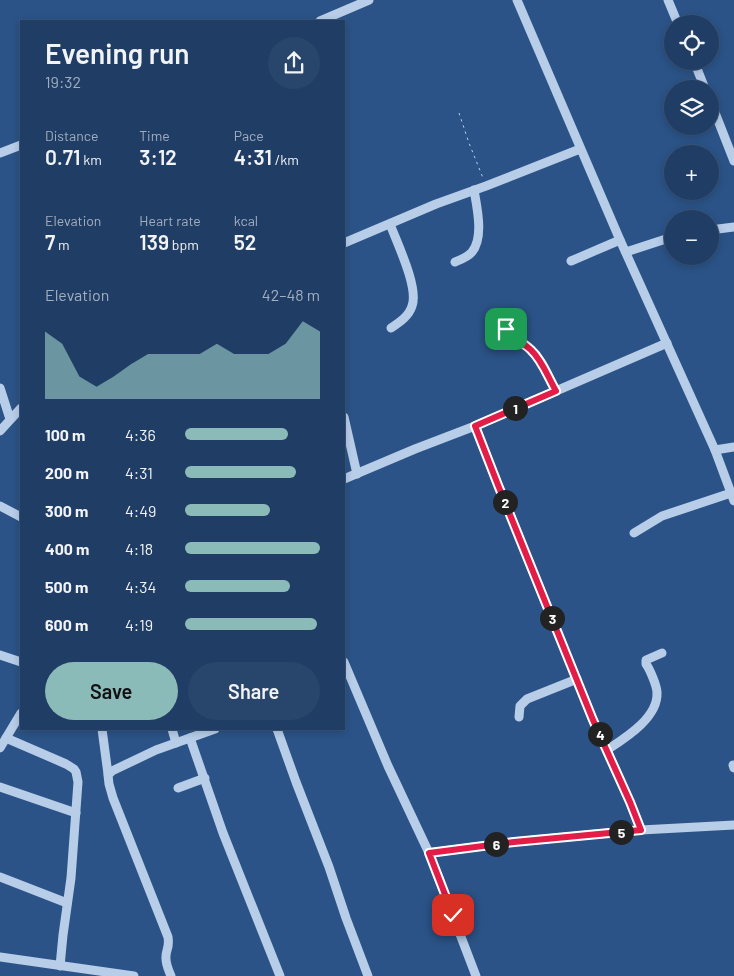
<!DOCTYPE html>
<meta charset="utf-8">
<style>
:root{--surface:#203e65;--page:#28456b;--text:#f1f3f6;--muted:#a2aebf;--line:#3d5779;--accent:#8bbbb9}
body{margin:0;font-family:Barlow,sans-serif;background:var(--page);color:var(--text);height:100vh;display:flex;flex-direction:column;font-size:19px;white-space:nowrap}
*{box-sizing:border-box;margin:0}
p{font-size:16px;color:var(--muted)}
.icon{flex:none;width:28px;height:28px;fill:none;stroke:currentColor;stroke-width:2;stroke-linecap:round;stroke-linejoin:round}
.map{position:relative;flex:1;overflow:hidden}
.drawer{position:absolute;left:20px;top:20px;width:325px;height:710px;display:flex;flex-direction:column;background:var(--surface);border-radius:0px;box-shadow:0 2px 8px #0003,0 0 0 1px var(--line)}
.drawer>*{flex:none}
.controls{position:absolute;left:664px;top:15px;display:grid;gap:10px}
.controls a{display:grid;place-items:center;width:55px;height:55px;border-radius:50%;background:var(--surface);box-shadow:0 2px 8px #0003,0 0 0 1px var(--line);font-size:25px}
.pin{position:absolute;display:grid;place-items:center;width:42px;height:42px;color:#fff;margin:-21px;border-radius:10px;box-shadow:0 2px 8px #0006}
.km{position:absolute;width:25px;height:25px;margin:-12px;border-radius:50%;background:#222;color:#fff;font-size:14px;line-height:25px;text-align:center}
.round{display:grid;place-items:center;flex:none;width:52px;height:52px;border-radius:26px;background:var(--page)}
.summary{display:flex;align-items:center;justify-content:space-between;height:85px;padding:0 25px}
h1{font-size:28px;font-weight:600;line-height:38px}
.stats{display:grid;grid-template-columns:repeat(3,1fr);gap:8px;height:85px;padding:5px 25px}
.stats div{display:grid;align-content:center}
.stats b{font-size:21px;font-weight:600}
.stats small{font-size:14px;font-weight:400}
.stats p{font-size:14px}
.chart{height:140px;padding:10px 25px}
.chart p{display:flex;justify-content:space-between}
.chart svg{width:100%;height:90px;margin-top:5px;fill:var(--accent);opacity:.7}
.action{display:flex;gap:10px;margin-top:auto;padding:10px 25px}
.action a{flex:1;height:58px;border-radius:30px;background:var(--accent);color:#111;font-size:20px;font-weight:600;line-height:58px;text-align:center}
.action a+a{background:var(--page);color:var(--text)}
ul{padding:0 25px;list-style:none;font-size:16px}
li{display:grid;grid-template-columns:80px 60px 1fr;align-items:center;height:38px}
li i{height:12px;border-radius:6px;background:var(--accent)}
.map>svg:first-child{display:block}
</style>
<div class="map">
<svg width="734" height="976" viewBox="0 0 734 976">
<rect width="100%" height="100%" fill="#2b5387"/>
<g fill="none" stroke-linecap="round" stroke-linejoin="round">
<!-- path -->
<g stroke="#b7cde8" stroke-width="1" stroke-dasharray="2.5 4" stroke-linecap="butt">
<path d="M459 113 469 143 483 178"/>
<path d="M498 310 508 332 534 353 544 368 552 383"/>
</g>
<!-- minor -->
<g stroke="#b7cde8" stroke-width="9">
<path d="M517 0 620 240 715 450 734 501"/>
<path d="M668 0 678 24"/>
<path d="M320 21 369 0"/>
<path d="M694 61 705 89"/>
<path d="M710 100 734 161"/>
<path d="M0 153 21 145"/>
<path d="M390 224C397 243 419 288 412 306 409 316 400 322 391 328"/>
<path d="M710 230 734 227"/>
<path d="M344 243 436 204 486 186 580 149"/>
<path d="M626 252 672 237"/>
<path d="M571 261 620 240"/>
<path d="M455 262C460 260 468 257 472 252 484 237 477 208 474 190"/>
<path d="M0 388 10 419"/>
<path d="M344 417 357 474"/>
<path d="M475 426 498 485 593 720 630 802 641 830"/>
<path d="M0 431 21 408"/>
<path d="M715 450 734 447"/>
<path d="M344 479 415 449 475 426 667 343"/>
<path d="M0 506 21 517"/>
<path d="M634 533 662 516 731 493"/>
<path d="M0 655 21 662"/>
<path d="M344 662 388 766 429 853 476 976"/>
<path d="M519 717 520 706 527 699 577 679"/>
<path d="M102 729 108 774"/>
<path d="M172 729 176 743"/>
<path d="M277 729 296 782 329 867 346 918 368 976"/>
<path d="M6 738 66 764 74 769 76 772 78 782 71 878 63 935 60 966"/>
<path d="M190 738 223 833 280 976"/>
<path d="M0 748 21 713"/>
<path d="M607 750C625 738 658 718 657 693 657 688 655 683 653 678 651 673 649 668 646 664V660L662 653"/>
<path d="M733 765 734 768"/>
<path d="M0 787 76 813"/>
<path d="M178 788 205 778"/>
<path d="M429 853 513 842 641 830 734 825"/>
<path d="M0 877 67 903"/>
<path d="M0 957 134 976"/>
<path d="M171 976C169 971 166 965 166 959 165 950 170 949 168 937L113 798 109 784 108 775 112 771 156 750 215 729"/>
</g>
</g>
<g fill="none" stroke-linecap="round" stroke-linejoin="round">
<defs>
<path id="route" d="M453 915 429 853 514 842 641 830 630 802 593 720 498 485 475 426 556 391C548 377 542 360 531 350 523 342 512 338 506 329"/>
</defs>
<!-- route casing -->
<use href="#route" stroke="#fff" stroke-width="10"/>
<!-- route -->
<use href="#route" stroke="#e11d48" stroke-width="6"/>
</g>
</svg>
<div class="controls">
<a><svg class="icon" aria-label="locate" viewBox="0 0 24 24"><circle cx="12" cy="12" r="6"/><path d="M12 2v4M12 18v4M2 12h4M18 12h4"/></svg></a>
<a><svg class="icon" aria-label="layers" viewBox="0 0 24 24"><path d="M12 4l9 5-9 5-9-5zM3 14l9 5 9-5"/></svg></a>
<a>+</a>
<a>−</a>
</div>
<div class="pin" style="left:506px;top:329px;background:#1e9e55"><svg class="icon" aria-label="arrive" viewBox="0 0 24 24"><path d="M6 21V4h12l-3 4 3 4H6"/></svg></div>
<div class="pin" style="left:453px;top:915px;background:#d93025"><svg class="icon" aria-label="check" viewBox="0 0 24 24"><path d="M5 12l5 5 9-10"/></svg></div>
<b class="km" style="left:515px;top:408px">1</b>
<b class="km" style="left:505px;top:502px">2</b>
<b class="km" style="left:552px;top:618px">3</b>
<b class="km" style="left:600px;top:734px">4</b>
<b class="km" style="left:621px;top:832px">5</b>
<b class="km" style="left:496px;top:844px">6</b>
<section class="drawer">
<div class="summary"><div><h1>Evening run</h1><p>19:32</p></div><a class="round"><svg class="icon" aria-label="share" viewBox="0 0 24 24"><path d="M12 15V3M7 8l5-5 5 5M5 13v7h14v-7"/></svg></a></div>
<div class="stats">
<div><p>Distance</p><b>0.71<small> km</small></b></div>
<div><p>Time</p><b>3:12</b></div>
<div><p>Pace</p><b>4:31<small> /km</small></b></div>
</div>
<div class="stats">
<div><p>Elevation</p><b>7<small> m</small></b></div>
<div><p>Heart rate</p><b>139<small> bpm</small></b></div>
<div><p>kcal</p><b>52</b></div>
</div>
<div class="chart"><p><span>Elevation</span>42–48 m</p>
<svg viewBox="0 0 160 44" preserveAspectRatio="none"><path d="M0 44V11L10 17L20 33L30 38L40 33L50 27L60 22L70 22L80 22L90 22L100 17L110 22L120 22L130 22L140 17L150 6L160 11V44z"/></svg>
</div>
<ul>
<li><b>100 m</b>4:36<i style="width:76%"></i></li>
<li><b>200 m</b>4:31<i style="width:82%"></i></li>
<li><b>300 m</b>4:49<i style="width:63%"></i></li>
<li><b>400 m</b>4:18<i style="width:100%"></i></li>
<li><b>500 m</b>4:34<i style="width:78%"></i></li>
<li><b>600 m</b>4:19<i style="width:98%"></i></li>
</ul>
<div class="action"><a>Save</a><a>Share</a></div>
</section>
</div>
